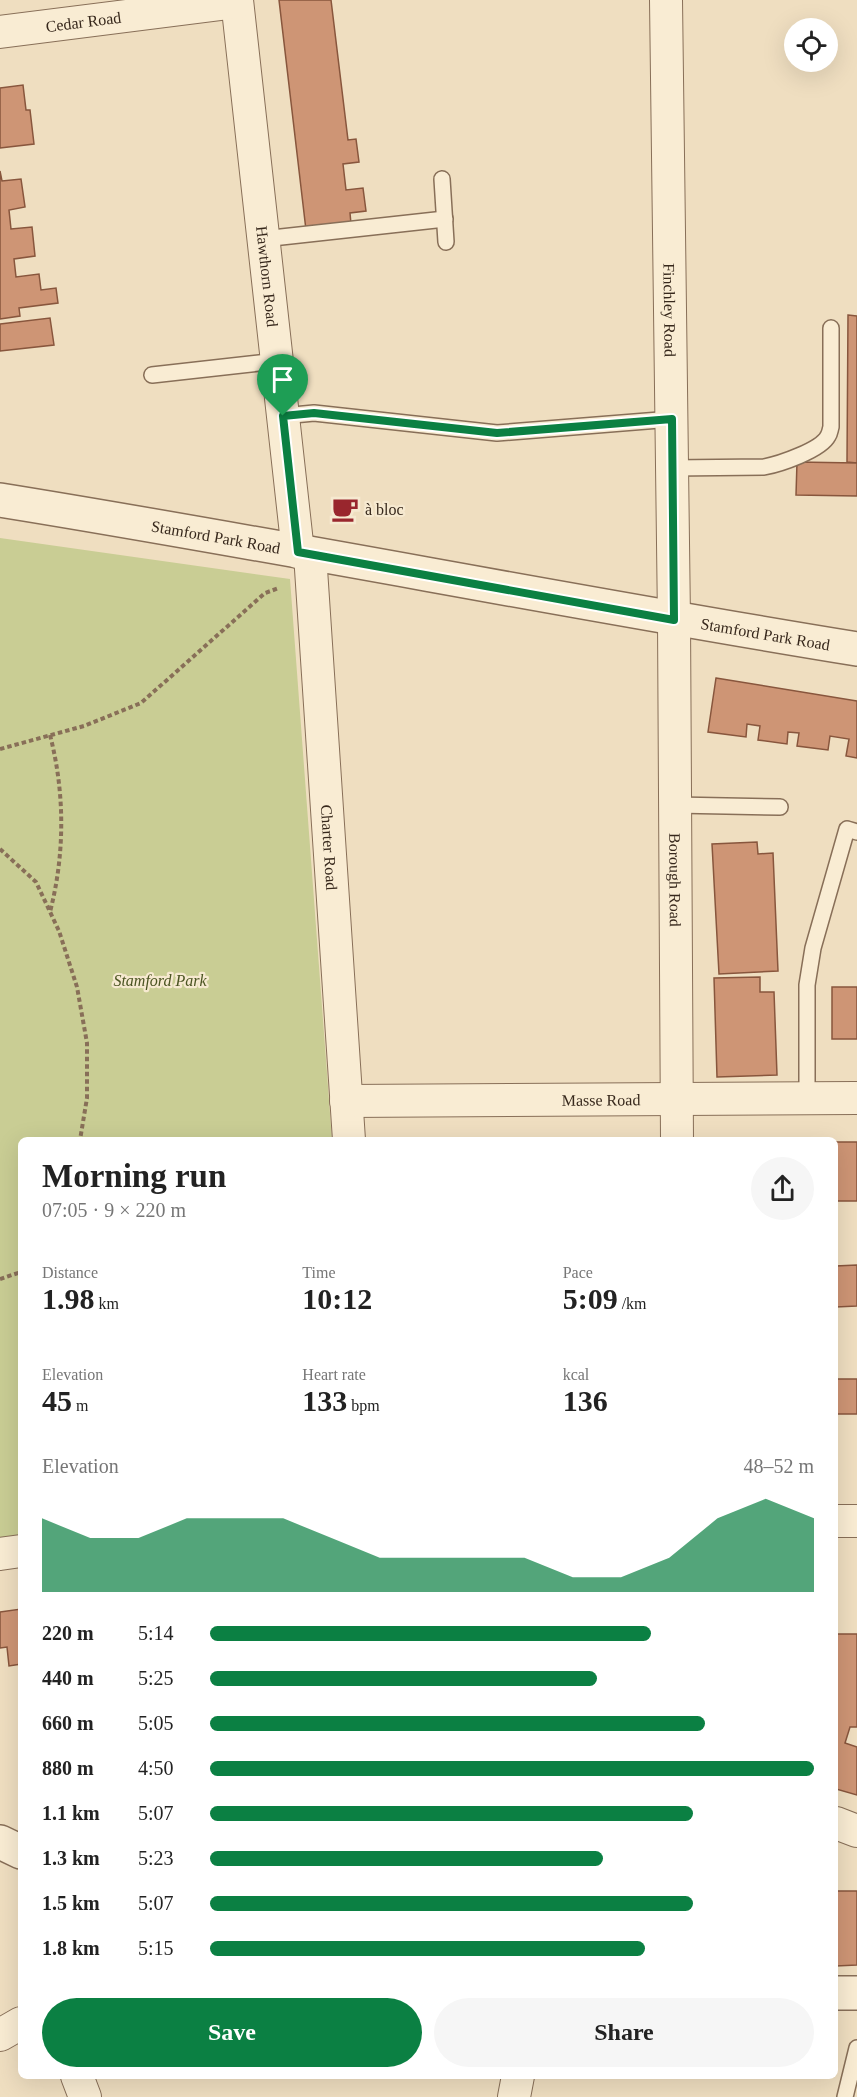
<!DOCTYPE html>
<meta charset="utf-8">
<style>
:root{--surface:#fff;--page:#f6f6f6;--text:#222;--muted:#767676;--accent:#0b8043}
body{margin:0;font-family:Georgia,serif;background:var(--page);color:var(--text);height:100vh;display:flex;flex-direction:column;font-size:22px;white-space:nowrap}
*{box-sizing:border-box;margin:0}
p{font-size:20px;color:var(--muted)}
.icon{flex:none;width:33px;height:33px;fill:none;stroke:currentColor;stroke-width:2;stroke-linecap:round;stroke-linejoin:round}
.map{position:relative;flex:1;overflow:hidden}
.drawer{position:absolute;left:18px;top:1137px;width:820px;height:942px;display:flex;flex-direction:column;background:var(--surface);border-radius:9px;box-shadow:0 6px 24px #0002}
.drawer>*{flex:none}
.buttons{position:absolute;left:784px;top:18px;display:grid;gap:12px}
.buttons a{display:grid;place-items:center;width:54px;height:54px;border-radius:50%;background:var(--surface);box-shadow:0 6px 24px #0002;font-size:30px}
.pin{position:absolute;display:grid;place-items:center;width:51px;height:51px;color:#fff;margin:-62px -26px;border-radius:50% 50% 50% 0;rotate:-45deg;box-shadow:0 0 6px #0007}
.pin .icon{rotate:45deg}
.round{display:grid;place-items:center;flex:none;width:63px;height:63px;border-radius:32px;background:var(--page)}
.head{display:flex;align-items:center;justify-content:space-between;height:102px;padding:0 24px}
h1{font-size:33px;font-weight:700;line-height:45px}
.stats{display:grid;grid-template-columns:repeat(3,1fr);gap:9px;height:102px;padding:6px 24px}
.stats div{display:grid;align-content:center}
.stats b{font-size:30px;font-weight:700}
.stats small{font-size:16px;font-weight:400}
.stats p{font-size:16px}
.chart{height:168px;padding:12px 24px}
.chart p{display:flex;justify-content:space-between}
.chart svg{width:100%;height:108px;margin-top:6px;fill:var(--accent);opacity:.7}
.primary-button{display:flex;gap:12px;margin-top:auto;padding:12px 24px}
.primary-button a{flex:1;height:69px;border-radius:36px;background:var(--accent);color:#fff;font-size:24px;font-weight:700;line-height:69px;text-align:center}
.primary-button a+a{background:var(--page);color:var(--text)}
ul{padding:0 24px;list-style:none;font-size:20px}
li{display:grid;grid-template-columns:96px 72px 1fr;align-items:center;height:45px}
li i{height:15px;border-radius:8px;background:var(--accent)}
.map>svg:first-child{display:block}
</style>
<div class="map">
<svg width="857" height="2097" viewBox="0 0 857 2097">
<rect width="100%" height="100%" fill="#efdec0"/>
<!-- green -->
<path fill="#c9cd94" d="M0 538 290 579 332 1140H21V1543L0 1545Z"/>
<!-- building -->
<g fill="#ce9575" stroke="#88563d" stroke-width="1.5">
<path d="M279 0H331L348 140 356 139 359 162 343 164 346 190 363 188 366 211 350 213 351 224 306 230Z"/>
<path d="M23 85 26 110H30L34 144 0 148V88Z"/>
<path d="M0 171 2 181 21 179 25 207 9 210 11 229 32 227 35 256 14 259 16 277 39 274 41 290 56 288 58 303 19 308 20 316 0 319Z"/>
<path d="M848 315 857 316V463L847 462Z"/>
<path d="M50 318 54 345 0 351V324Z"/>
<path d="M797 462 857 463V496L796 495Z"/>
<path d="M716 678 857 701V758L846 756 849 739 830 736 828 750 797 746 799 733 788 732 787 744 758 740 760 726 747 724 746 737 708 732Z"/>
<path d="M757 842 758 854 773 853 778 971 719 974 712 844Z"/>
<path d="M760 977V992H774L777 1075 717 1077 714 978Z"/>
<rect x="832" y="987" width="25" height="52"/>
<rect x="836" y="1142" width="21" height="59"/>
<path d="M857 1265V1306L836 1307V1266Z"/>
<rect x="836" y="1379" width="21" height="35"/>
<path d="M21 1609V1664L9 1666 7 1647 0 1648V1612Z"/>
<path d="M836 1634H857V1727H850L845 1743 857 1747V1795L836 1789Z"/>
<path d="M836 1891H857V1965L836 1966Z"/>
</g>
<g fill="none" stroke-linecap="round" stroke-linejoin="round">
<defs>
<g id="service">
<path d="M442 179 446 242"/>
<path d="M263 239 445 219"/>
<path d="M152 375 277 361"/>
<path d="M283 416 314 413 497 433 672 419"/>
<path d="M672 468 764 467C780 464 821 450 828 436 830 433 830 430 831 427V328"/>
<path d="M675 805 780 807"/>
<path d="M807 1098V985L813 948 847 829 857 832"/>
<path d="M845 2097 857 2048"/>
</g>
<g id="minor">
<path id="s1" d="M237 0 298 552"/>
<path id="s2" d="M666 0 674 620 677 1140"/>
<path id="s3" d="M0 32 237 2"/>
<path id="s4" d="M310 554 349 1140"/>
<path id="s5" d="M346 1101 857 1098"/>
<path d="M836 1521H857"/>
<path d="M0 1554 21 1551"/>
<path d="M836 1823 857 1831"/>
<path d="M0 2035 21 2023"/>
<path d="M77 2076 85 2097"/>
<path d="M514 2097 518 2076"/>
</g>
<g id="tertiary">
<path id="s6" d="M0 500C286 546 571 603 857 649"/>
<path d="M0 1842 21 1852"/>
<path d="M836 1993H857"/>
</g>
</defs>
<!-- service casing -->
<use href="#service" stroke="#886f58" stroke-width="18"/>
<!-- minor casing -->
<use href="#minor" stroke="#886f58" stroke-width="34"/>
<!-- tertiary casing -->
<use href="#tertiary" stroke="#886f58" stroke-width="36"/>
<!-- path -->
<g stroke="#886f58" stroke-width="4" stroke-dasharray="4.5 3" stroke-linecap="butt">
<path d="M50 735C65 793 65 854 50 912"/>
<path d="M0 749 84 726 141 703 265 593 279 588"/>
<path d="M0 849 36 882 59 931 77 987 87 1043V1098L80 1140"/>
<path d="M0 1279 21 1272"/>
</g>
<!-- service -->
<use href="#service" stroke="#f9ecd3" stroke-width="15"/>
<!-- minor -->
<use href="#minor" stroke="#f9ecd3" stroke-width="32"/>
<!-- tertiary -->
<use href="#tertiary" stroke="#f9ecd3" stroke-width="33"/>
</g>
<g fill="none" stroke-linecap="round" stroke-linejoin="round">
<defs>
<path id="route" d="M314 413 497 433 672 419 674 620 298 552 283 416Z"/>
</defs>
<!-- route casing -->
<use href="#route" stroke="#fff" stroke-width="12"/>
<!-- route -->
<use href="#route" stroke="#0b8043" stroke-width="8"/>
</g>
<!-- icons -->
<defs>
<symbol id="cafe-bare" viewBox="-9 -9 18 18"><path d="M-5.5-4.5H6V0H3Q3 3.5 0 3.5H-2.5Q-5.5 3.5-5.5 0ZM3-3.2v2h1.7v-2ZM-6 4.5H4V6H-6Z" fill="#99262d" stroke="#f6e9d0" stroke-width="2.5" paint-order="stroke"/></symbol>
</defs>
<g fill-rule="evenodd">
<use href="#cafe-bare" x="326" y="490" width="38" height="38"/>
</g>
<g text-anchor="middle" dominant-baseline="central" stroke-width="4.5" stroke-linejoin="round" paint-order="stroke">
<!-- street labels -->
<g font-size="16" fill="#37281c" stroke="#f6e9d0">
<text stroke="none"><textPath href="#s3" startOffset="84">Cedar Road</textPath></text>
<text stroke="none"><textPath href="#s1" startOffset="278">Hawthorn Road</textPath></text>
<text stroke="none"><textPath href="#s2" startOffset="310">Finchley Road</textPath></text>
<text stroke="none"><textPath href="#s6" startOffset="219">Stamford Park Road</textPath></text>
<text stroke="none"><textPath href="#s6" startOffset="777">Stamford Park Road</textPath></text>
<text stroke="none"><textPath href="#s4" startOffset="294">Charter Road</textPath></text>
<text stroke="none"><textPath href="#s2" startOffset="880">Borough Road</textPath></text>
<text stroke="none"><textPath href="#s5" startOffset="255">Masse Road</textPath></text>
</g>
<!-- poi labels -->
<g font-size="16" fill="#37281c" stroke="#f6e9d0" text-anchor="start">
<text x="365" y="509">à bloc</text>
</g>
<!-- park labels -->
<g font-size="16" font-style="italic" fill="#4b5422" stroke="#f6e9d0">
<text x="160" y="980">Stamford Park</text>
</g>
</g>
</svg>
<div class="buttons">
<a><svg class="icon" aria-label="locate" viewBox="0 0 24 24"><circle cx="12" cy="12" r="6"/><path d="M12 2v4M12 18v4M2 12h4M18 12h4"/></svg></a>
</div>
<div class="pin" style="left:283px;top:416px;background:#1e9e55"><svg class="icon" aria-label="arrive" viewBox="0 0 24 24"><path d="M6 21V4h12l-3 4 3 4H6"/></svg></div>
<section class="drawer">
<div class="head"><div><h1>Morning run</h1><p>07:05 · 9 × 220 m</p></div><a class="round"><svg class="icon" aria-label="share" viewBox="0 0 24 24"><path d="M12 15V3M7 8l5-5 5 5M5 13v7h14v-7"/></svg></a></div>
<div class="stats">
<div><p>Distance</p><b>1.98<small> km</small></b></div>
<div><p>Time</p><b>10:12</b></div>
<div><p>Pace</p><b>5:09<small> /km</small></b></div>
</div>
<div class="stats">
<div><p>Elevation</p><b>45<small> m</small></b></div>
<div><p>Heart rate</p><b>133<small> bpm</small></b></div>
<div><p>kcal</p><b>136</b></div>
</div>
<div class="chart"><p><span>Elevation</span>48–52 m</p>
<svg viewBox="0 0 160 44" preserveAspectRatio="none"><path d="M0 44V14L10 22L20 22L30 14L40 14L50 14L60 22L70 30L80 30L90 30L100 30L110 38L120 38L130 30L140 14L150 6L160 14V44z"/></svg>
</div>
<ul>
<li><b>220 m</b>5:14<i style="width:73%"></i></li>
<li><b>440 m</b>5:25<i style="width:64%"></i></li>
<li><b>660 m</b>5:05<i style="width:82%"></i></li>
<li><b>880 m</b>4:50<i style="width:100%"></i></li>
<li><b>1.1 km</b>5:07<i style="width:80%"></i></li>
<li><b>1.3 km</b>5:23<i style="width:65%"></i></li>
<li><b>1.5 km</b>5:07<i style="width:80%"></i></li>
<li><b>1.8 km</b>5:15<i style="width:72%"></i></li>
</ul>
<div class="primary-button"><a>Save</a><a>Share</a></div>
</section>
</div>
